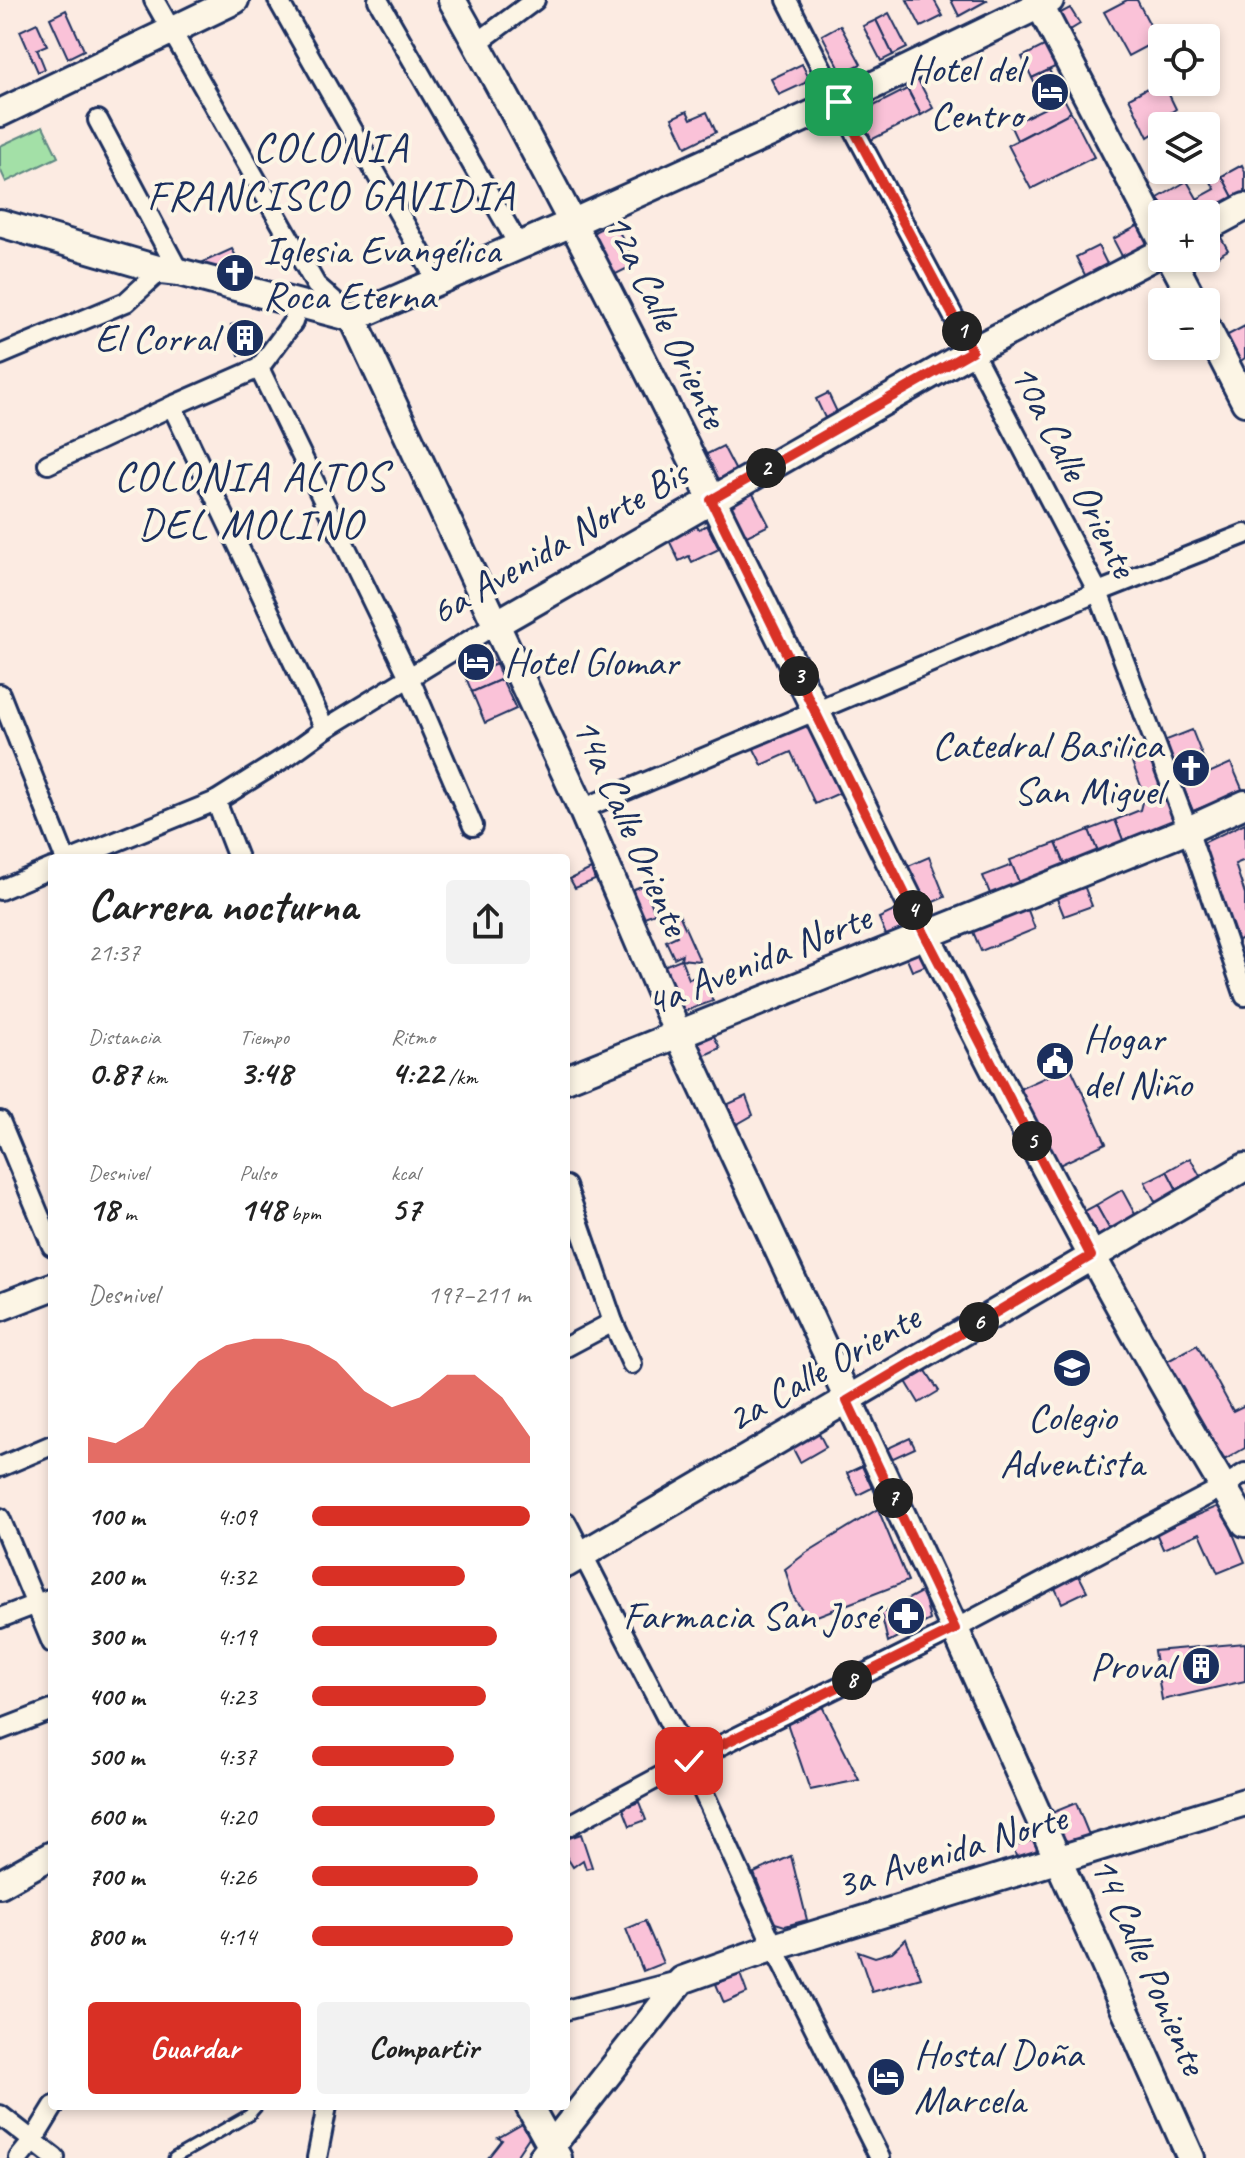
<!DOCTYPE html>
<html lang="es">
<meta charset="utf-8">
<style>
:root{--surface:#fff;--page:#f2f2f2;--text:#222;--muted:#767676;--accent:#d93025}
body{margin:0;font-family:Caveat,sans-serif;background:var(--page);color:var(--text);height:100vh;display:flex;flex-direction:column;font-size:30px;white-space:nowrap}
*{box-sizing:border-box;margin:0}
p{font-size:26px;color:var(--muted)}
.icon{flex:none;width:44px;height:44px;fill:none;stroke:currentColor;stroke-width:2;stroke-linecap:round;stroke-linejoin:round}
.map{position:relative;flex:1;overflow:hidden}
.panel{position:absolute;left:48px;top:854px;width:522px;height:1256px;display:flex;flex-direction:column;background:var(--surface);border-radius:8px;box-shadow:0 4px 12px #0003}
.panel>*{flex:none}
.controls{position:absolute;left:1148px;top:24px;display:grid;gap:16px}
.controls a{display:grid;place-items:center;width:72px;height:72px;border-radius:8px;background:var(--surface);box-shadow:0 4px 12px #0003;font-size:40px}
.pin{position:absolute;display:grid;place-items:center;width:68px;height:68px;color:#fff;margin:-34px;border-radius:16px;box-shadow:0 4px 12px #0006}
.km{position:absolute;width:40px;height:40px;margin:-20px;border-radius:50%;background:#222;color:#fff;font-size:22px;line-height:40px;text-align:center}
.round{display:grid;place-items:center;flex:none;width:84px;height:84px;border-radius:8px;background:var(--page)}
.overview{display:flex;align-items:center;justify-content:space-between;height:136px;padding:0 40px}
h1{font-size:44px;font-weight:800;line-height:60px}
.figures{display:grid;grid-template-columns:repeat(3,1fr);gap:12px;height:136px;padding:8px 40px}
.figures div{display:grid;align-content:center}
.figures b{font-size:34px;font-weight:800}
.figures small{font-size:22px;font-weight:400}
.figures p{font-size:22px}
.chart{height:224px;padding:16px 40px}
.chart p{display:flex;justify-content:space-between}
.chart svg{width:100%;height:144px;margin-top:8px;fill:var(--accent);opacity:.7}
.cta{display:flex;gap:16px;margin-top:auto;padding:16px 40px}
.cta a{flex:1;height:92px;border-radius:8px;background:var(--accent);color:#fff;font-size:32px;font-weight:800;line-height:92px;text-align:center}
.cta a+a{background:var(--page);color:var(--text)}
ul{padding:0 40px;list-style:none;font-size:26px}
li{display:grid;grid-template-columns:128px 96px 1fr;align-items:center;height:60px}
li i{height:20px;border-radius:10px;background:var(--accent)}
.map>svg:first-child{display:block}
</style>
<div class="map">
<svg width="1245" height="2158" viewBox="0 0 1245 2158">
<rect width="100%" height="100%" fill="#fcebe2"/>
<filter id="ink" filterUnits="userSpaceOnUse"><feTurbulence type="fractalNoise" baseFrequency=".0125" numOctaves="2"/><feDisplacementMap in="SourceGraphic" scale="16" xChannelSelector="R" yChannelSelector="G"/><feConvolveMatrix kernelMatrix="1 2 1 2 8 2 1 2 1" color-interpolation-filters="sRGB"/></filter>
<g filter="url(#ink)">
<!-- green -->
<path fill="#a3e0a7" stroke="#5f8882" stroke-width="2" d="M43 126 58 157 6 182 0 169V146Z"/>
<!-- building -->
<g fill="#fac2d8" stroke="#1b2f5e" stroke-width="2">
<path d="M907 0H934L943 16 921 27Z"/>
<path d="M951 0H988L959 16Z"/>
<path d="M1127 0H1137L1158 40 1128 56 1104 12Z"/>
<path d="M1070 8 1080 24 1065 33 1055 16Z"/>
<path d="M66 10 84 50 68 58 50 18Z"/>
<path d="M889 13 907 48 893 55 876 20Z"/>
<path d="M876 20 893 55 881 61 863 26Z"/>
<path d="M37 23 47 45 37 49 45 69 38 72 20 31Z"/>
<path d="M840 25 861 64 842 73 822 35Z"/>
<path d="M1048 44 1059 65 1032 78 1022 57Z"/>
<path d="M802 64 808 76 805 83 779 95 771 79Z"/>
<path d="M1049 70 1071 112 1017 140 1010 125 1047 107 1032 78Z"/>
<path d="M916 76 933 108 921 115 904 82Z"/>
<path d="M1162 80 1176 109 1161 119 1164 126 1162 128 1148 137 1129 98Z"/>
<path d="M907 89 921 115 871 140 858 114Z"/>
<path d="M687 111 691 119 707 112 716 132 686 147 672 118Z"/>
<path d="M1071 112 1094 157 1031 189 1008 145Z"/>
<path d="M1242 165 1245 172V193L1234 199 1222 176Z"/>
<path d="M1222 176 1234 199 1206 215 1197 199 1215 189 1211 182Z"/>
<path d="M1187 181 1206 214H1167L1158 198Z"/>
<path d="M614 222 636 264 614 275 592 233Z"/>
<path d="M1141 224 1148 238 1146 248 1124 260 1113 239Z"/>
<path d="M1218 232 1228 250 1218 256 1208 238Z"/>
<path d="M1098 246 1109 268 1087 279 1076 257Z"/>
<path d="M232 249 251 283 199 264Z"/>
<path d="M250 320 258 350 239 355 231 325Z"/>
<path d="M1245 326V358L1239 362 1226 336Z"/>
<path d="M828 393 837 412 825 418 816 399Z"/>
<path d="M723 446 736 471 720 481 714 479 701 457Z"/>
<path d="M750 488 769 525 743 538 726 506Z"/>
<path d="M693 523 699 529 707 525 719 549 692 562 689 556 679 561 666 534Z"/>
<path d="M478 650H486L496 664 466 678 457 660Z"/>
<path d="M496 664 502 679 472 692 466 678Z"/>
<path d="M502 679 516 709 485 723 472 692Z"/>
<path d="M807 723 815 727 844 791 815 804 791 752 762 765 753 747Z"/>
<path d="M1192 730 1209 773 1231 763 1243 791 1193 811 1164 741Z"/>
<path d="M1149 751 1176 824 1125 845 1115 820 1140 810 1144 794 1130 757Z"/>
<path d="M1115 820 1125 845 1099 855 1089 830Z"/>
<path d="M1245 823V860L1235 864 1245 894V937L1236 941 1203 843Z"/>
<path d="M1089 830 1099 855 1066 867 1056 843Z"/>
<path d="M1056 843 1066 867 1020 885 1010 860Z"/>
<path d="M929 857 945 897 922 907 906 867Z"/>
<path d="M1012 865 1020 885 991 896 983 876Z"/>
<path d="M591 869 595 880 575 888 570 879Z"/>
<path d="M1083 883 1092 906 1064 916 1055 894Z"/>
<path d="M644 885 655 913 634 921 623 893Z"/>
<path d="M1026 905 1035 929 981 951 971 927Z"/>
<path d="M900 908 907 924 905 933 888 940 879 918Z"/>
<path d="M679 914 700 961 681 959 682 954 674 958 666 941 677 936 669 918Z"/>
<path d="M919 946 927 965 912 971 904 952Z"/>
<path d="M681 959 689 979 701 975 713 1001 685 1011 673 1005 656 969Z"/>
<path d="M714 1036 720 1048 701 1057 695 1044Z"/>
<path d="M1070 1066 1106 1143 1053 1168 1017 1090Z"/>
<path d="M746 1096 753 1115 734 1126 722 1107Z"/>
<path d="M1190 1158 1203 1181 1179 1194 1167 1171Z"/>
<path d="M1167 1171 1179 1194 1157 1205 1145 1182Z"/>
<path d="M1122 1190 1136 1216 1110 1230 1096 1205Z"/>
<path d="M1096 1205 1110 1230 1092 1239 1079 1214Z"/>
<path d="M1197 1345 1233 1411 1245 1405V1448L1226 1459 1216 1458 1164 1363Z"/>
<path d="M923 1366 939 1391 919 1403 904 1378Z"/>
<path d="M816 1428 826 1447 800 1462 790 1443Z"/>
<path d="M910 1438 915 1448 889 1460 884 1450Z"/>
<path d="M862 1466 872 1488 858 1495 847 1473Z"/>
<path d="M1221 1505 1245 1562 1218 1573 1200 1533 1163 1549 1156 1533Z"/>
<path d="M878 1509 908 1581 809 1619 794 1598 785 1569 806 1553Z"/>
<path d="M1076 1570 1087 1591 1062 1603 1052 1582Z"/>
<path d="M923 1591 930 1620 888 1642 881 1613Z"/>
<path d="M1245 1643V1681L1162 1700 1154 1651Z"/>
<path d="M821 1704 859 1780 810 1790 786 1720Z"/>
<path d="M639 1802 646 1820 630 1826 623 1808Z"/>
<path d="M1076 1803 1089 1835 1070 1842 1061 1838 1049 1814Z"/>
<path d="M581 1834 592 1867 586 1869 583 1860 573 1867 566 1856V1839Z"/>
<path d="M1035 1839 1038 1847 1034 1855 1018 1862 1013 1847Z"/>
<path d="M791 1856 807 1920 785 1926 775 1923 771 1917 754 1873Z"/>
<path d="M645 1921 663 1963 643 1971 626 1929Z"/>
<path d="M906 1939 921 1978 872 1992 858 1951 875 1957 892 1952Z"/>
<path d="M740 1974 747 1993 724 2003 716 1984Z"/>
<path d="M526 2122 529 2137 515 2158H488L502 2140 498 2138Z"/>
</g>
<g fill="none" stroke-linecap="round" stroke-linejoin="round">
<defs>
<path id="lane" d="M174 2158 249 2115 257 2106"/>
<g id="street">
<path d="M154 0 316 285 348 313"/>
<path d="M278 0 437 281"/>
<path d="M378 0 519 246"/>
<path d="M787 0 839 102 972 351 1098 592 1188 830 1245 996"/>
<path d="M477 43 535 0"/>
<path d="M98 120 179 272"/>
<path d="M0 355 126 302 161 270"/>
<path d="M259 368 409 677 473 826"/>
<path d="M172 406 325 729"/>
<path d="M48 464 172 406 259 368 293 322 298 303"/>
<path d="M0 694 65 858"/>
<path d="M216 801 238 858"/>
<path d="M582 809 1098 592 1245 534"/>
<path d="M76 858 216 801 289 755 325 729 496 624"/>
<path d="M0 890 52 868"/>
<path d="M0 1121 52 1246"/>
<path d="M566 1186 613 1322 632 1364"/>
<path d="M566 1347 613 1322"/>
<path d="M0 1467 52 1445"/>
<path d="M0 1518 52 1643"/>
<path d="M566 1522 689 1761 774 1947 880 2158"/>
<path d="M0 1618 52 1598"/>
<path d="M0 1730 52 1710"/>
<path d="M566 1827 689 1761 955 1629 1223 1487 1245 1473"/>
<path d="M566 2010 682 1980"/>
<path d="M0 2115 55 2158"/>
<path d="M19 2158 32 2142 54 2106"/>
<path d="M317 2158 327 2106"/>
</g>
<g id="secondary">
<path d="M452 0C733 499 947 1033 1245 1523"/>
<path d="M1037 0 1162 240"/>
<path d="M0 113 235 0"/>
<path d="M0 223 161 270 179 272 353 318"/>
<path d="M1206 228 1245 207"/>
<path d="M1171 258 1194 302"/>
<path d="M353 318 582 809 678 1034 955 1629 1191 2158"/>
<path d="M353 318 574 222 839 102 1050 0"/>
<path d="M1206 326 1245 402"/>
<path d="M496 624 972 351 1162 252"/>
<path d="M566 1079 1188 830 1245 804"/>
<path d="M0 1307 52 1287"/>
<path d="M566 1564 1245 1167"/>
<path d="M0 1884 52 1855"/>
<path d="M529 2106 558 2158"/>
<path d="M542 2158 682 1980 774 1947 1245 1802"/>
</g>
</defs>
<!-- lane casing -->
<use href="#lane" stroke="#1b2f5e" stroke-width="15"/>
<!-- street casing -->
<use href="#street" stroke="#1b2f5e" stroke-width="24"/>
<!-- secondary casing -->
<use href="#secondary" stroke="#1b2f5e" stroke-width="32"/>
<!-- lane -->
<use href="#lane" stroke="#fcf5e5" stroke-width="9"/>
<!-- street -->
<use href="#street" stroke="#fcf5e5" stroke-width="18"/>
<!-- secondary -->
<use href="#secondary" stroke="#fcf5e5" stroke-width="26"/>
</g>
</g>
<g fill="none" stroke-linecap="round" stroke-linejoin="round" filter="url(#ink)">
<defs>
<path id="route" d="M689 1761 955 1629 847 1401 1091 1256 925 935 711 500 972 351 839 102"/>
</defs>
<!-- route casing -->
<use href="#route" stroke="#fff" stroke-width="16"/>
<!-- route -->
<use href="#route" stroke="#d93025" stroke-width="10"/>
</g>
<!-- icons -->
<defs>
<symbol id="hotel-disc" viewBox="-11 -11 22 22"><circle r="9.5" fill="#1b2f5e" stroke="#fcf5e5"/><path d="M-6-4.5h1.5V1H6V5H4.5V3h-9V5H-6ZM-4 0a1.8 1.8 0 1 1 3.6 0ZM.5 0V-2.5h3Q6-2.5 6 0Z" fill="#fff"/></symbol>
<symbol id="church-disc" viewBox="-11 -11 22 22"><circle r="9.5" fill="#1b2f5e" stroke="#fcf5e5"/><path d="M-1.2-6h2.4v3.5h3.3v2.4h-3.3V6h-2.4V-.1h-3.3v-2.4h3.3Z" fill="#fff"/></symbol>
<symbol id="building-disc" viewBox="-11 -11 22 22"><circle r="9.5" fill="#1b2f5e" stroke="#fcf5e5"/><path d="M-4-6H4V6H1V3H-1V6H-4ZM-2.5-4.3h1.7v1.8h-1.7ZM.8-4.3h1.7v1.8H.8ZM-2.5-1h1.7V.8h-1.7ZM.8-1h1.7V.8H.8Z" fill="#fff"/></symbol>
<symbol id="civic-disc" viewBox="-11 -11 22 22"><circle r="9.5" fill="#1b2f5e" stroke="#fcf5e5"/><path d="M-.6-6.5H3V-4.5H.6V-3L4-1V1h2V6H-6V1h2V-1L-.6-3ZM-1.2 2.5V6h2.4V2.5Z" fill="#fff"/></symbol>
<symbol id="university-disc" viewBox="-11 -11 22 22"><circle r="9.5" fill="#1b2f5e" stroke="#fcf5e5"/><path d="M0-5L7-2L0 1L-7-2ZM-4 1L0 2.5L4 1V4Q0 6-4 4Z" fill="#fff"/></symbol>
<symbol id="pharmacy-disc" viewBox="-11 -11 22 22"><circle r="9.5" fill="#1b2f5e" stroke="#fcf5e5"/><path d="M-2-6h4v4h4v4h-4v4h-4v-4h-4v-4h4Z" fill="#fff"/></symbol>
</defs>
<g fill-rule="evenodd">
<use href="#hotel-disc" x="1028" y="70" width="44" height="44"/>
<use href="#church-disc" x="213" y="251" width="44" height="44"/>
<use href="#building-disc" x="223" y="316" width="44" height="44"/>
<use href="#hotel-disc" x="454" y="640" width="44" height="44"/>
<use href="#church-disc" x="1169" y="746" width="44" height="44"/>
<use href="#civic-disc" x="1033" y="1039" width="44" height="44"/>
<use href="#university-disc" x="1050" y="1346" width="44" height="44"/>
<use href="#pharmacy-disc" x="884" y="1594" width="44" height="44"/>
<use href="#building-disc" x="1179" y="1644" width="44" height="44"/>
<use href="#hotel-disc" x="864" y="2055" width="44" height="44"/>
</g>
<g text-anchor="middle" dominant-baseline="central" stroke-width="8" stroke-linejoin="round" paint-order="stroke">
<!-- poi labels -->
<g font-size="40" fill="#1b2f5e" stroke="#fcf5e5" text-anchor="end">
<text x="1022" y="69">Hotel del<tspan x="1022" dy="46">Centro</tspan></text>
<text x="263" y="250" text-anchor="start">Iglesia Evangélica<tspan x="263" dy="46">Roca Eterna</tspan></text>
<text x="217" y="338">El Corral</text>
<text x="504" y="662" text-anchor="start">Hotel Glomar</text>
<text x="1163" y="745">Catedral Basilica<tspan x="1163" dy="46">San Miguel</tspan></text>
<text x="1083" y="1038" text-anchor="start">Hogar<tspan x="1083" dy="46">del Niño</tspan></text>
<text x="1072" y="1417" text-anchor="middle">Colegio<tspan x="1072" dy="46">Adventista</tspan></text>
<text x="878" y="1616">Farmacia San José</text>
<text x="1173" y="1666">Proval</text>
<text x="914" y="2054" text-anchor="start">Hostal Doña<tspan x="914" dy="46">Marcela</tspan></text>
</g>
<!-- street labels -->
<g font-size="40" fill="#1b2f5e" stroke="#fcf5e5">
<text transform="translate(666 320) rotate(64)">12a Calle Oriente</text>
<text transform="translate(1074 470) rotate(63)">10a Calle Oriente</text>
<text transform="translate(559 542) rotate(-30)">6a Avenida Norte Bis</text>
<text transform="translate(631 826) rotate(66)">14a Calle Oriente</text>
<text transform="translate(758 960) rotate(-22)">4a Avenida Norte</text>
<text transform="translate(823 1368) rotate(-30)">2a Calle Oriente</text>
<text transform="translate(951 1851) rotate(-17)">3a Avenida Norte</text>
<text transform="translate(1149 1965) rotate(66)">14 Calle Poniente</text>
</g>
<!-- neighbourhood labels -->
<g font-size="42" letter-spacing="2" fill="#1b2f5e" stroke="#fcf5e5">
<text x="331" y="147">COLONIA<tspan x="331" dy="48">FRANCISCO GAVIDIA</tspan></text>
<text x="251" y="476">COLONIA ALTOS<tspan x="251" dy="48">DEL MOLINO</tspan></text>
</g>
</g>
</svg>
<div class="controls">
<a><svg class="icon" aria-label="locate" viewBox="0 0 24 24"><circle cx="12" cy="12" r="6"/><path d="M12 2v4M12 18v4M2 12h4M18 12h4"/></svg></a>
<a><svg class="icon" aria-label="layers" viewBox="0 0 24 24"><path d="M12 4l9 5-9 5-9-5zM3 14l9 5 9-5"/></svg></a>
<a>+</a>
<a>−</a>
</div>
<div class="pin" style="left:839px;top:102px;background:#1e9e55"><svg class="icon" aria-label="arrive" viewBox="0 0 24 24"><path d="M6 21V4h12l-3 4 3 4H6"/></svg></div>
<div class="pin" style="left:689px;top:1761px;background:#d93025"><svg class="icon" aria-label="check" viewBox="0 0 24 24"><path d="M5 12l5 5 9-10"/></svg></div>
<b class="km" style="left:962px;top:331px">1</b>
<b class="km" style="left:766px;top:468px">2</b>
<b class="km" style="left:799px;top:676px">3</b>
<b class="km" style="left:913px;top:910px">4</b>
<b class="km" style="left:1032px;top:1141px">5</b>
<b class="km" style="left:979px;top:1322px">6</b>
<b class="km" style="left:893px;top:1498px">7</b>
<b class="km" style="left:852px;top:1680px">8</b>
<section class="panel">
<div class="overview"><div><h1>Carrera nocturna</h1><p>21:37</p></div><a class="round"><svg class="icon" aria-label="share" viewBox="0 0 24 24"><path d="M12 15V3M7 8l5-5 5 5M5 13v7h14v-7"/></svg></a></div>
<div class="figures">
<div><p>Distancia</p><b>0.87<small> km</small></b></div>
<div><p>Tiempo</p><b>3:48</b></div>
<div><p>Ritmo</p><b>4:22<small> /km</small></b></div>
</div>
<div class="figures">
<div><p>Desnivel</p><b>18<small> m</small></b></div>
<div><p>Pulso</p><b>148<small> bpm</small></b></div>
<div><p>kcal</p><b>57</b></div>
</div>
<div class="chart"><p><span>Desnivel</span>197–211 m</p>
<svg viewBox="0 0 160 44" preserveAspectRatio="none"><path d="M0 44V36L10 38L20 33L30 22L40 13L50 8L60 6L70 6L80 8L90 13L100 22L110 27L120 24L130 17L140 17L150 24L160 36V44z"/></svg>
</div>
<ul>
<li><b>100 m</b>4:09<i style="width:100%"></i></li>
<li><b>200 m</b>4:32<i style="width:70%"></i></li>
<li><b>300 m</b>4:19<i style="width:85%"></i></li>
<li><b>400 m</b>4:23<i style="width:80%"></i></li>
<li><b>500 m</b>4:37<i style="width:65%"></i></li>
<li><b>600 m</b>4:20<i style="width:84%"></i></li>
<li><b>700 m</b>4:26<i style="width:76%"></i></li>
<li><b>800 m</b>4:14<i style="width:92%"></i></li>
</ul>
<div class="cta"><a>Guardar</a><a>Compartir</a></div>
</section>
</div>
